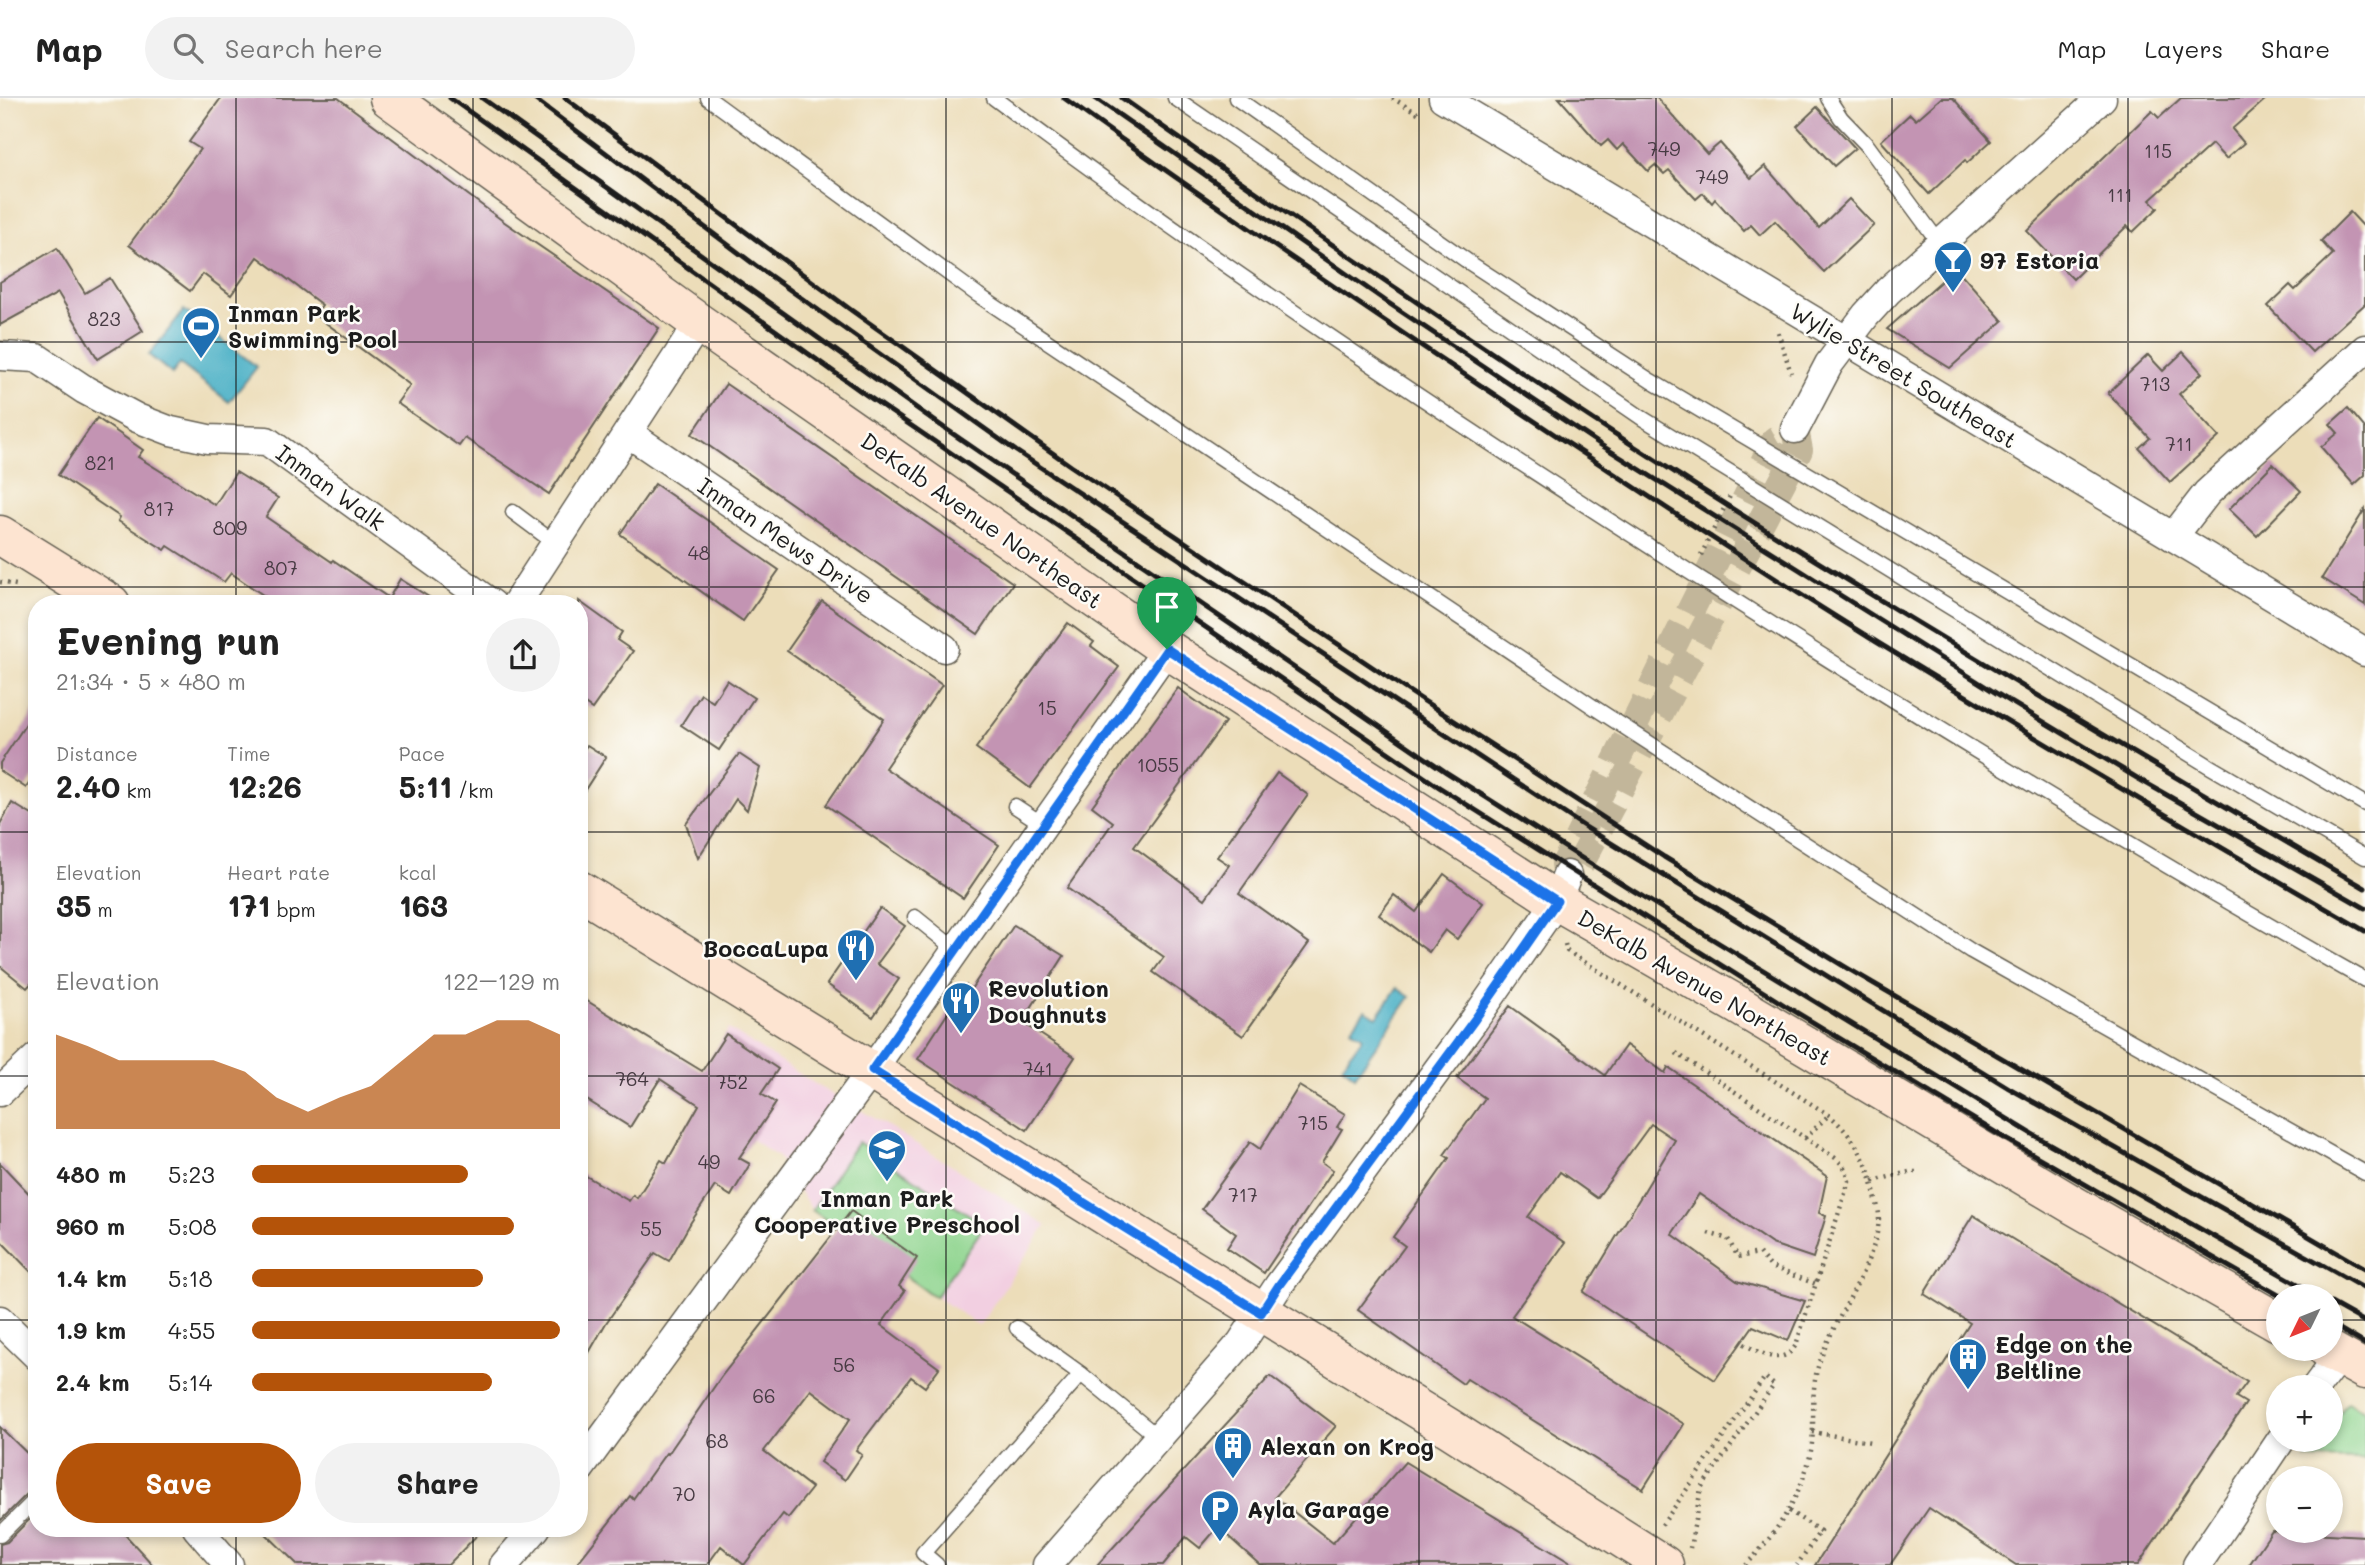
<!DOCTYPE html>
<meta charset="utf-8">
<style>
:root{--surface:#fff;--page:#f2f2f2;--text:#222;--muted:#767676;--line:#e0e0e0;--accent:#b45309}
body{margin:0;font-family:Mali,sans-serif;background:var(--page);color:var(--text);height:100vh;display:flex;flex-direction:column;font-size:26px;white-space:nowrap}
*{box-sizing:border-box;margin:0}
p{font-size:23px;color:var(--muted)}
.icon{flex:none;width:38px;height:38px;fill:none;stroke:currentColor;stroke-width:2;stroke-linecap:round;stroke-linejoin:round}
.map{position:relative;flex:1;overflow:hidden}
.drawer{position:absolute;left:28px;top:497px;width:560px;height:942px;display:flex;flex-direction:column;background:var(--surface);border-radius:28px;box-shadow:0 4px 10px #0003}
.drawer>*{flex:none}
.needle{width:46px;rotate:227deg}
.buttons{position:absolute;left:2266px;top:1186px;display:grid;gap:14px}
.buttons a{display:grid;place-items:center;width:77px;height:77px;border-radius:50%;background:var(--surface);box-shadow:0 4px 10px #0003;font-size:35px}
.pin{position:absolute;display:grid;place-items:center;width:60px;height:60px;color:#fff;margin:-72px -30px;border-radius:50% 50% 50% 0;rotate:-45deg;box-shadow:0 0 7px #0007}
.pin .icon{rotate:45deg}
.round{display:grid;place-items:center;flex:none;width:74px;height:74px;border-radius:37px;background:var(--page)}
.summary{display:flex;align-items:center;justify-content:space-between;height:119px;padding:0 28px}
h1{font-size:38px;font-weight:700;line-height:52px}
.figures{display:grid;grid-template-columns:repeat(3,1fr);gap:10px;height:119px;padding:7px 28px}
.figures div{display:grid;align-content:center}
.figures b{font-size:30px;font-weight:700}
.figures small{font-size:19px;font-weight:400}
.figures p{font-size:19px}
.chart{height:196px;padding:14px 28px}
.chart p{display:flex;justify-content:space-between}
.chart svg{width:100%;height:126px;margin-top:7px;fill:var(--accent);opacity:.7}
.button{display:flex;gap:14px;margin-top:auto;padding:14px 28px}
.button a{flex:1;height:80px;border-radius:42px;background:var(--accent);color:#fff;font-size:28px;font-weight:700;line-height:80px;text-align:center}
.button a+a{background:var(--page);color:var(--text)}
ul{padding:0 28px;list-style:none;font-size:23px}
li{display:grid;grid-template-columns:112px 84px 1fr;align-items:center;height:52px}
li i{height:18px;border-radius:9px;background:var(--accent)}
header{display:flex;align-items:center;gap:42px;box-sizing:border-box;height:98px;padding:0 35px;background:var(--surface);border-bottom:2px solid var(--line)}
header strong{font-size:33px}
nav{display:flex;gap:38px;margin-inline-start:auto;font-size:24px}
.search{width:490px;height:63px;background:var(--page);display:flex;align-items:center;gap:18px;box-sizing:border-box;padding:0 24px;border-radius:38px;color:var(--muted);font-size:26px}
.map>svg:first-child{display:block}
</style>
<header>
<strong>Map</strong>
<div class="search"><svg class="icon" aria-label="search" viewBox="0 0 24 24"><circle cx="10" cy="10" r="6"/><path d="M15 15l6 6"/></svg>Search here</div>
<nav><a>Map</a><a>Layers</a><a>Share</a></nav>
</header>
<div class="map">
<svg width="2365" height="1467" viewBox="0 0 2365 1467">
<rect width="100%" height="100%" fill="#fdfcf7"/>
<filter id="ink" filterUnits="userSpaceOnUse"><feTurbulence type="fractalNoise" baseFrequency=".0143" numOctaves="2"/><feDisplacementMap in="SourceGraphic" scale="14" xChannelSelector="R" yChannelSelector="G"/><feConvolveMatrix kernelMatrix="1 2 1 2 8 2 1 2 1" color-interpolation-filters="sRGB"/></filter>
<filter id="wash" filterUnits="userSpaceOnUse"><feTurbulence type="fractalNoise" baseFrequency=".00686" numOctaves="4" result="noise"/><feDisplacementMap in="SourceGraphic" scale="28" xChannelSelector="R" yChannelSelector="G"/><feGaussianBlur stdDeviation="1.57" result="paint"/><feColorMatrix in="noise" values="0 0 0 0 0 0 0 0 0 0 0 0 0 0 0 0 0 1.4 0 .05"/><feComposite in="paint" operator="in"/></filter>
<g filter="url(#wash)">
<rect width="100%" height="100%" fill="#ecddb9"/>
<!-- built -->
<path fill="#f2cfe1" d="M729 931 823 991 883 1025 1046 1127 979 1228 812 1112 778 1059 686 998Z"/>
<!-- green -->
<g fill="#8ed48e" stroke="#557855" stroke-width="2">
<path d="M858 1044 985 1127 935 1199 812 1112Z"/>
<path d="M2347 1304 2365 1314V1362L2306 1361 2319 1342H2331V1326Z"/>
</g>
<!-- water -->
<g fill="#46afc5" stroke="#316670" stroke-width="2">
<path d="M184 212 257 269 229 304 180 266 172 276 149 257Z"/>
<path d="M1397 890 1410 899 1355 978 1342 968 1363 939 1351 931 1365 912 1377 919Z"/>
</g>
<g id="blocks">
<!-- building -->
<g fill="#c394b3">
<path d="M221 0H338L503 123 659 230 549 396 465 340 459 348 397 305 410 287 315 217 322 207 258 159 231 197 203 176 190 193 129 147 200 51 189 44Z"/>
<path d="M1559 0H1657L1707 56 1720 45 1751 80 1765 68 1819 130 1849 101 1874 127 1824 174 1775 123 1760 137 1751 127 1744 133 1715 101 1712 105 1703 95 1696 101 1669 72 1664 76 1655 67 1648 73 1623 46 1617 52 1608 42 1601 48Z"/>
<path d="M1941 0H1953L1991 43 1967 65 1965 62 1929 96 1881 43 1910 16 1916 22Z"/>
<path d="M2181 0H2267L2232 31 2244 45 2226 61 2212 46 2150 102 2158 110 2133 134 2127 128 2073 181 2027 133 2152 13 2159 20Z"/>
<path d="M1817 9 1855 50 1834 68 1797 28Z"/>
<path d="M2350 114 2365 130V206L2312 254 2268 208 2290 187 2295 192 2333 156 2321 143Z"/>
<path d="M57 150 85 195 110 180 143 233 98 261 58 195 0 227V184Z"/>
<path d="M1956 170 2003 223 1950 270 1887 231Z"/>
<path d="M2183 254 2202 275 2179 296 2219 339 2170 384 2139 350 2150 340 2108 295 2148 257 2163 273Z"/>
<path d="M726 286 1013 485 978 536 692 336Z"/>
<path d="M2348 310 2365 330V377L2354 387 2321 349 2338 335 2330 326Z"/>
<path d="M97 320 143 352 138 359 215 407 236 374 278 400 266 419 332 464 333 462 389 500 400 481 440 506H276L231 475 224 484 168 448 165 452 118 423 120 419 58 377Z"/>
<path d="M2273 366 2301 393 2257 438 2229 411Z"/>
<path d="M655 386 779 472 743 523 620 436Z"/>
<path d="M2365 411V507L2322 480Z"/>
<path d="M579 503 622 534 617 542 633 553 592 611 579 602Z"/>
<path d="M822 503 942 587 885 670 999 747 963 800 826 707 884 621 787 553Z"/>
<path d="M1068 525 1094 544 1091 548 1119 569 1030 690 976 650Z"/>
<path d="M727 582 754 600 719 652 681 627 701 596 713 604Z"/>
<path d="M1178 590 1225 624 1134 749 1205 801 1229 767 1217 759 1277 675 1308 697 1239 795 1309 845 1243 938 1153 874 1164 859 1067 790 1113 724 1092 708Z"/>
<path d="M37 609V674L26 690 0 673V665Z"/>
<path d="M587 647 606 659 579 701V659Z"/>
<path d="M739 656 760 670 747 712 736 701 698 760 686 726Z"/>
<path d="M12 705 37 720V879L27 890 0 868V726Z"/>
<path d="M1444 776 1483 805 1457 841 1445 832 1429 854 1379 817 1394 797 1416 814Z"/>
<path d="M880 810 905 828 877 866 899 881 873 919 827 886Z"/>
<path d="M1014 827 1064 858 1022 924 1075 959 1027 1032 918 961 966 887 971 891Z"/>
<path d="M579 898 702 973 726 936 778 971 761 996 776 1005 739 1060 750 1066 731 1098 715 1088 691 1124 669 1163 655 1155 606 1225 579 1272V1074L629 1103 633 1097 637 1100 661 1062 666 1065 699 1007 660 981 630 1029 579 997Z"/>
<path d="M1510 908 1605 977 1626 947 1665 975 1668 969 1827 1078 1819 1115 1826 1118 1813 1160 1772 1146 1699 1096 1672 1136 1737 1183 1805 1203 1788 1243 1753 1228 1715 1282 1583 1194 1675 1042 1651 1026 1597 1100 1560 1074 1528 1119 1565 1145 1512 1218 1684 1326 1643 1391 1467 1281 1463 1286 1358 1212 1405 1148 1393 1139 1449 1060 1444 1057 1485 1000 1457 980Z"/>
<path d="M1299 988 1345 1016 1337 1029 1342 1031 1322 1064 1333 1072 1264 1175 1227 1150 1236 1136 1202 1111 1250 1044 1260 1051Z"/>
<path d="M0 1065 37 1104V1180L0 1142Z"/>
<path d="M851 1113 917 1160 899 1188 905 1193 881 1227 939 1270 925 1289 911 1279 856 1352 862 1357 845 1382 820 1364 850 1321 811 1292 764 1353 812 1390 788 1420 783 1416 744 1467 721 1448 707 1467H576L630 1398 633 1401 666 1355 668 1356 721 1279Z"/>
<path d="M1973 1117 2247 1284 2236 1299 2246 1305 2138 1467H2016L1929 1410 1890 1467H1815L1970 1225 1924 1196Z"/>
<path d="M1270 1278 1336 1328 1275 1399 1333 1445 1405 1364 1574 1467H1260L1218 1429 1200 1450 1186 1439 1163 1467H1097Z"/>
<path d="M0 1329 37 1365V1391L30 1393 0 1423Z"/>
<path d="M37 1414V1430H119L153 1467H0V1446L7 1444Z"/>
<path d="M260 1430H484L448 1467H298Z"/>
<path d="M2272 1433 2365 1438V1467H2249Z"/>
</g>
</g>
</g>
<g filter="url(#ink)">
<use href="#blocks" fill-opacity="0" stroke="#656053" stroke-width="2"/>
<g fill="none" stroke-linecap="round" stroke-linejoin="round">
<!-- minor-tunnel -->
<path stroke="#c2b69a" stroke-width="28" stroke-dasharray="28 14" stroke-linecap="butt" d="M1795 331 1799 352 1577 772 1567 777 1565 766 1775 342Z"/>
<defs>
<g id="service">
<path d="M708 0 978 197 1595 610 1971 853 2365 1075"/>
<path d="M994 0C1217 167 1450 321 1685 471 1908 613 2134 752 2365 882"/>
<path d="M1175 0 1642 320 2209 668 2365 759"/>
<path d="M1236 0 1470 165 1651 283 2365 706"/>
<path d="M1828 0 1841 20 1867 47 1940 146"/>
<path d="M513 414 556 446"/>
<path d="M1015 708 1044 727"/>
<path d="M915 819 956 852"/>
<path d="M1017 1230 1081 1276 1159 1340"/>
<path d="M0 1437 37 1400"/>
<path d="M937 1467 923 1455 1081 1276"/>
</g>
<g id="minor">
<path d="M1443 0 2365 554"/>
<path d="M0 258 37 260 85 292 137 320 171 333 208 341 267 343 492 506"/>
<path d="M1795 331 1829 266 1866 217 1888 193 2102 0"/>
<path d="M628 335 944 550"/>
<path d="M2173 439 2207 395 2365 251"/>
<path d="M516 506 699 225"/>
<path d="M0 994 37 959"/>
<path d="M0 1222 37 1258"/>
<path d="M2315 1290 2339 1258"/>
<path d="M579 1372 872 972 1167 551"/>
<path d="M197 1430 229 1467"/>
<path d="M504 1467 536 1430"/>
<path d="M1047 1467 1241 1245 1279 1187 1475 921 1557 803 1567 777"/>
<path d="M2197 1467 2281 1342"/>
</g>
<g id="secondary">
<path d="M389 0 699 225 1167 551 1557 803 1736 906 2075 1108 2278 1224"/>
<path d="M0 437 111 506"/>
<path d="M579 792 1449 1330 1664 1467"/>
<path d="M2327 1251 2365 1272"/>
</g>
</defs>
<!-- service casing -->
<use href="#service" stroke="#656053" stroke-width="17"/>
<!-- minor casing -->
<use href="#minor" stroke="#656053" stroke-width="31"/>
<!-- secondary casing -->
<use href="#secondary" stroke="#656053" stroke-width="41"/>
<!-- path -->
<g stroke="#656053" stroke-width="4.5" stroke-dasharray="2 5" stroke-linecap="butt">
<path d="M1392 0 1421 17"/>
<path d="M1778 234 1791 275"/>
<path d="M1701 457 1731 396"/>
<path d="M0 484 16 487"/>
<path d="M1565 846 1567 853 1829 1017C1855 1039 1869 1065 1875 1098 1877 1105 1879 1113 1879 1119 1878 1165 1830 1224 1817 1272 1810 1300 1816 1330 1810 1358 1800 1400 1776 1436 1746 1467"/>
<path d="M1676 955 1834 1059C1843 1066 1847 1072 1849 1083L1796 1247C1782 1269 1762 1256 1744 1246"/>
<path d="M1805 1040 1829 1017"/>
<path d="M1873 1083 1909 1074H1919"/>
<path d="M1708 1135 1728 1141 1738 1159 1759 1155 1771 1169 1816 1186"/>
<path d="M1812 1334 1871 1344"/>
<path d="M1789 1413 1820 1433 1797 1467"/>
<path d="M1662 1427 1765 1279 1774 1287 1701 1390 1690 1450"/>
</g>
<!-- service -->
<use href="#service" stroke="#fff" stroke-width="14"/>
<!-- minor -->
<use href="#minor" stroke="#fff" stroke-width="28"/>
<!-- secondary -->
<use href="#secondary" stroke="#fde4d1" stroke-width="38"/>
<!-- rail -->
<g stroke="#1c1c1c" stroke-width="5">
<path d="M450 0 862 294 1439 689 1786 908 2008 1042 2282 1199"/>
<path d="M482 0 943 329 1446 674 1632 792 2032 1036 2321 1199"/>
<path d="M533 0 755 167 1016 353 1585 729 2009 990 2365 1191"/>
<path d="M565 0 851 212 1071 368 1404 590 1664 759 1847 870 2365 1171"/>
<path d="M1064 0C1228 118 1395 231 1563 342 1665 409 1767 477 1870 540 2034 640 2199 737 2365 833"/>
<path d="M1095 0 1387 204 1601 347 1996 595 2137 680 2365 810"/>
<path d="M1122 0C1330 147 1540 291 1755 425 1956 550 2160 671 2365 790"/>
<path d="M2331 1205 2365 1224"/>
<path d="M2331 1226 2365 1246"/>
</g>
</g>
</g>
<g fill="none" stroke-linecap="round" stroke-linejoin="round" filter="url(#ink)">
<defs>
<path id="route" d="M1167 551 1557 803 1475 921 1279 1187 1261 1215 872 972Z"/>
</defs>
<!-- route casing -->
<use href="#route" stroke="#fff" stroke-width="14"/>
<!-- route -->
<use href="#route" stroke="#1a73e8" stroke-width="9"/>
</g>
<!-- grid -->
<path fill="none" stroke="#1c1c1c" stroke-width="2" stroke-opacity="0.55" d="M236 0V506M473 0V506M709 0V1467M946 0V1467M1182 0V1467M1419 0V1467M1656 0V1467M1892 0V1467M2128 0V1467M0 244H2365M0 489H2365M0 734H37M579 734H2365M0 978H37M579 978H2365M0 1222H37M579 1222H2278M2331 1222H2365M236 1430V1467M473 1430V1467"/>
<!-- icons -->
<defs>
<symbol id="bar-pin" viewBox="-11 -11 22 30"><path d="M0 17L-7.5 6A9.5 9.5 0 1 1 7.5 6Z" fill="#1f6fb2" stroke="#fdfcf7"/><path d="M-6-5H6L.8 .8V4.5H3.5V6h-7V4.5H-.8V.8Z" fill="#fff"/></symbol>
<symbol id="stadium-pin" viewBox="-11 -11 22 30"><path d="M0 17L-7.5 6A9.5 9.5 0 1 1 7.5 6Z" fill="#1f6fb2" stroke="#fdfcf7"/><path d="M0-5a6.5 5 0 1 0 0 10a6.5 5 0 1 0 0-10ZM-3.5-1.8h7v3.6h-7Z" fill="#fff"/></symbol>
<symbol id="restaurant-pin" viewBox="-11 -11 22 30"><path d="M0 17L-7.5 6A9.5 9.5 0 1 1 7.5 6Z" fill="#1f6fb2" stroke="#fdfcf7"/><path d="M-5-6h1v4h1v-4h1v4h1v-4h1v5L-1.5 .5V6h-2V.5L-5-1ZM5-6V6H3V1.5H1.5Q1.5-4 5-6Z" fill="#fff"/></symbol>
<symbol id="school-pin" viewBox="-11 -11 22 30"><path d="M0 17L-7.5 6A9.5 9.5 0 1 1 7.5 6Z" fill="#1f6fb2" stroke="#fdfcf7"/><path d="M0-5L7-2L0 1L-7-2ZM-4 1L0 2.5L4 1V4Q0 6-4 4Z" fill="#fff"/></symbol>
<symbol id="building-pin" viewBox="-11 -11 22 30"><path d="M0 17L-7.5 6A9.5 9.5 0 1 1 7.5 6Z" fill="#1f6fb2" stroke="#fdfcf7"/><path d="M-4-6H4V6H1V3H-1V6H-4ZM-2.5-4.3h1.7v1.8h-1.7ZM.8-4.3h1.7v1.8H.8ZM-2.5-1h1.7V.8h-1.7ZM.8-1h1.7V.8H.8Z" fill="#fff"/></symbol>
<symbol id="parking-pin" viewBox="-11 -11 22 30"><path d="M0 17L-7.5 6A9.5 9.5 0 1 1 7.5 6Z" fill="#1f6fb2" stroke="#fdfcf7"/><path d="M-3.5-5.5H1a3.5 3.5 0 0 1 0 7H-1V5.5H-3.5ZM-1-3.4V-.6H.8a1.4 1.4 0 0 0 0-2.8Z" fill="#fff"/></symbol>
</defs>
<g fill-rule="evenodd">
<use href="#bar-pin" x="1931" y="140" width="44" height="60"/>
<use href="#stadium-pin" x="179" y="206" width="44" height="60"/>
<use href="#restaurant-pin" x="834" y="828" width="44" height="60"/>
<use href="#restaurant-pin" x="939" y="881" width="44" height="60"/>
<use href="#school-pin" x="865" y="1029" width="44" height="60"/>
<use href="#building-pin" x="1946" y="1237" width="44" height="60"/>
<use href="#building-pin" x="1211" y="1326" width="44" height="60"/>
<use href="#parking-pin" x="1198" y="1389" width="44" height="60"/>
</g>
<g text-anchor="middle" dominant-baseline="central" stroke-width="5" stroke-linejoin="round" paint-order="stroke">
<!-- number labels -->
<g font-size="19" fill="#463a42">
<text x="1664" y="50">749</text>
<text x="2158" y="52">115</text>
<text x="1712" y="78">749</text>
<text x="2120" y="96">111</text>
<text x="104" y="220">823</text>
<text x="2155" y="285">713</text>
<text x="2179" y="345">711</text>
<text x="100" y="364">821</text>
<text x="159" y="410">817</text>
<text x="230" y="429">809</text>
<text x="699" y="454">48</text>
<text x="281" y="469">807</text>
<text x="1047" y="609">15</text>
<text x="1158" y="666">1055</text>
<text x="1038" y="970">741</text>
<text x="632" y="980">764</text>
<text x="732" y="983">752</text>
<text x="1313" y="1024">715</text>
<text x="709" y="1063">49</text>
<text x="1243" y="1096">717</text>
<text x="651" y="1130">55</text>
<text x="844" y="1266">56</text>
<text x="764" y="1297">66</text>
<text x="717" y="1342">68</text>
<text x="684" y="1395">70</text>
</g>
<!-- poi labels -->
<g font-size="23" font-weight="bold" fill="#1c1c1c" stroke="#fdfcf7" text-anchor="start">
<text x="1980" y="162">97 Estoria</text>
<text x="228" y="215">Inman Park<tspan x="228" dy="26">Swimming Pool</tspan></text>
<text x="829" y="850" text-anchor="end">BoccaLupa</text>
<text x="988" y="890">Revolution<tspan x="988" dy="26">Doughnuts</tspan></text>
<text x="887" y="1100" text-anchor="middle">Inman Park<tspan x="887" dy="26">Cooperative Preschool</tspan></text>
<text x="1995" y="1246">Edge on the<tspan x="1995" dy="26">Beltline</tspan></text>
<text x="1260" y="1348">Alexan on Krog</text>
<text x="1247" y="1411">Ayla Garage</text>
</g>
<!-- street labels -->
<g font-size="23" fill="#1c1c1c" stroke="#fdfcf7">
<text transform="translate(1904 277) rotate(31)">Wylie Street Southeast</text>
<text transform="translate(331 389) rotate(36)">Inman Walk</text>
<text transform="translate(982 422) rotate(35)">DeKalb Avenue Northeast</text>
<text transform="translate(786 442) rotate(34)">Inman Mews Drive</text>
<text transform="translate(1705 889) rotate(30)">DeKalb Avenue Northeast</text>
</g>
</g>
</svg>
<div class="buttons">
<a><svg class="needle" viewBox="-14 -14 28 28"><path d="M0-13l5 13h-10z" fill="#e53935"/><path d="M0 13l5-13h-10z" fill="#767676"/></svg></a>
<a>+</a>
<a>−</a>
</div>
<div class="pin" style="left:1167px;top:551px;background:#1e9e55"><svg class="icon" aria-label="arrive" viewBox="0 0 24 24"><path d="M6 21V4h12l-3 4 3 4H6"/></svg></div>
<section class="drawer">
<div class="summary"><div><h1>Evening run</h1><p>21:34 · 5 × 480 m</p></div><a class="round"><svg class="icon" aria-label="share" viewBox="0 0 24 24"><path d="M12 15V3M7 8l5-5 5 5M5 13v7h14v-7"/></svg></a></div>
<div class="figures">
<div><p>Distance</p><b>2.40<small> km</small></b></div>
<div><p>Time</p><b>12:26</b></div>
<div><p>Pace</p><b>5:11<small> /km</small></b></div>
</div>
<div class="figures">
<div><p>Elevation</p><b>35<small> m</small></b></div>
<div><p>Heart rate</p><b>171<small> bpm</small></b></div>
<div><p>kcal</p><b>163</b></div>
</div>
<div class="chart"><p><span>Elevation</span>122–129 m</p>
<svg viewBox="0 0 160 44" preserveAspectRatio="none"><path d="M0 44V11L10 15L20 20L30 20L40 20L50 20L60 24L70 33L80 38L90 33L100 29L110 20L120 11L130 11L140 6L150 6L160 11V44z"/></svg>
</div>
<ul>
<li><b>480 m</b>5:23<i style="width:70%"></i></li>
<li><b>960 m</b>5:08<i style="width:85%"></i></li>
<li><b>1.4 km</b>5:18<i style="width:75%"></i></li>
<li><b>1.9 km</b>4:55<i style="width:100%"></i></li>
<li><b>2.4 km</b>5:14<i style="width:78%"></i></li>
</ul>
<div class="button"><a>Save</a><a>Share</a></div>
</section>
</div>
